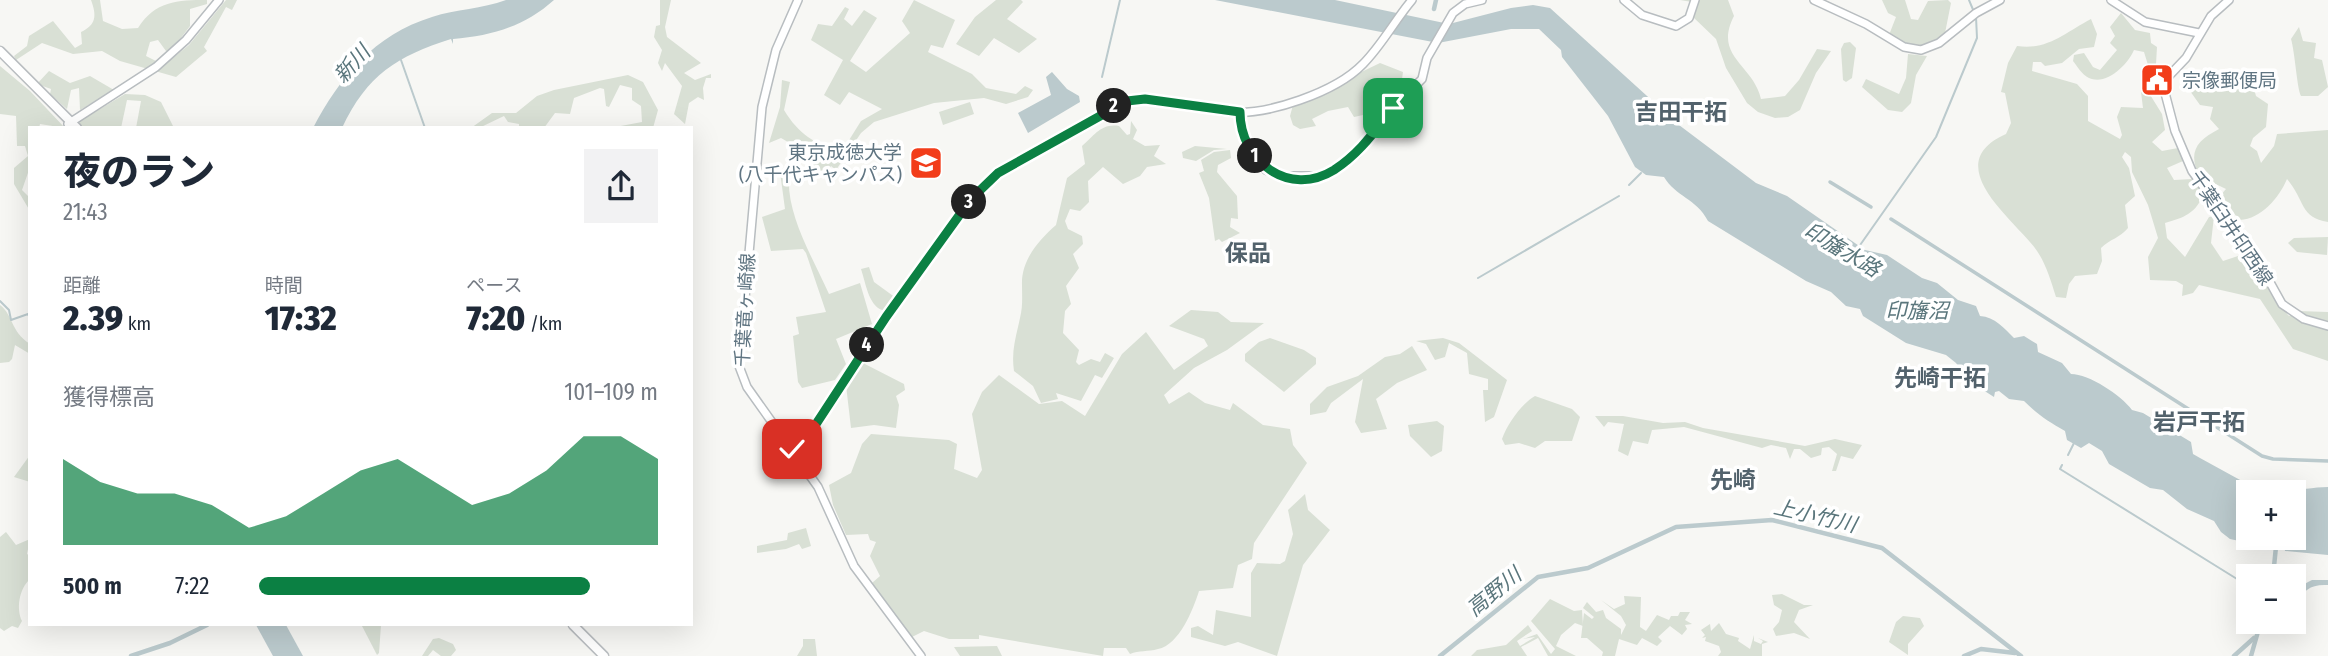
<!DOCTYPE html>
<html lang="ja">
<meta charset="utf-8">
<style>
:root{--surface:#fff;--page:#f2f2f3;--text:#1f2937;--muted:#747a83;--accent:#0b8043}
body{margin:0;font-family:"Fira Sans Condensed","Noto Sans JP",sans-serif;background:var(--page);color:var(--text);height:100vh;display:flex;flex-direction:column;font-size:26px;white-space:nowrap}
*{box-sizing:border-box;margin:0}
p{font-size:23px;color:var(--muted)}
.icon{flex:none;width:38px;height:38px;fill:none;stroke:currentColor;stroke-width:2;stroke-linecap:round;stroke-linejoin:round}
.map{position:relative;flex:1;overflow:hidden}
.drawer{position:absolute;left:28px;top:126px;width:665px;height:500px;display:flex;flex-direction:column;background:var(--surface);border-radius:0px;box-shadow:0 7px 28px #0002}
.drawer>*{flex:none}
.controls{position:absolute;left:2236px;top:480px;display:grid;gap:14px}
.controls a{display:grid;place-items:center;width:70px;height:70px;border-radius:0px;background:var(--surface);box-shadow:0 7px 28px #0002;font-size:35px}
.pin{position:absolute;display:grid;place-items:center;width:60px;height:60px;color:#fff;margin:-30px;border-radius:14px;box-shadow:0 4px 10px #0006}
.km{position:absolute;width:35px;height:35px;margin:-18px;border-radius:50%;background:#222;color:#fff;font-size:19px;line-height:35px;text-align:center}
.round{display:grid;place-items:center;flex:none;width:74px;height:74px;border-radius:0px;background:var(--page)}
.headline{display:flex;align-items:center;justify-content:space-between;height:119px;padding:0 35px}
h1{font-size:38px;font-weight:800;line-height:52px}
.metrics{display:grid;grid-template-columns:repeat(3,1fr);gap:10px;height:119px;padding:7px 35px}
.metrics div{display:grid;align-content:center}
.metrics b{font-size:35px;font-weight:800}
.metrics small{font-size:19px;font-weight:400}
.metrics p{font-size:19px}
.chart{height:196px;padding:14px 35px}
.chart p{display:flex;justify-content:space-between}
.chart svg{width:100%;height:126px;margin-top:7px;fill:var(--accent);opacity:.7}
ul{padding:0 35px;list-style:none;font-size:23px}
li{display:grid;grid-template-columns:112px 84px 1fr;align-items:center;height:52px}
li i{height:18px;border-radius:9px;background:var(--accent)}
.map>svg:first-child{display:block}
</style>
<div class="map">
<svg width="2328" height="656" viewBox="0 0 2328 656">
<rect width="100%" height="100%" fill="#f7f7f4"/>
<!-- green -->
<g fill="#d9e0d5">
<path d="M91 0H100L103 21 122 29 138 28C155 1 177 0 207 0V4L190 9V26L171 51H166L158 40 150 42 146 56 164 65 189 45 226 0H237L232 10 226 7 204 47 207 51 176 77 120 61 102 51 73 54 42 43 16 60 14 56 27 46 29 36 53 21 75 48 82 44 81 32C96 25 97 16 91 0Z"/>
<path d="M660 0H671L665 27 667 37 701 63 684 73 695 80 711 74V78H706L703 88 704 100 698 97 689 103 685 124 674 114 682 86 665 63 662 71 658 63 662 50 654 37 656 26 660 25Z"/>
<path d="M914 0 955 20 943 48 931 45 928 52 972 74 986 88 1016 94 1025 86 1033 90 1028 97 1006 104 984 98 934 103 874 122 861 133 836 170 831 166 828 177 789 175C786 215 813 258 829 294L860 283 872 324 836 339 846 364 835 380 802 388 798 382 793 336 799 334 796 317 826 312 806 253 803 249 771 251 762 217 785 209 780 172 809 173 812 156 781 138 769 143 780 107 782 80 790 82 784 110C799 135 815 143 841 153L861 121 882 109 849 92 840 105 824 95 843 60 811 40 818 24 832 26 845 7 849 9 844 19 852 26 864 10 877 18 850 61 866 72 910 33 902 21Z"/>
<path d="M996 0H1021L1023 2 1007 19 1037 39 1019 53 994 38 979 56 956 44 975 17Z"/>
<path d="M1680 0H1728L1734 16C1713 57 1753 64 1761 99L1785 96 1799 80 1817 49 1831 51 1816 73 1800 110 1788 117 1775 118 1758 112 1747 103 1726 68 1716 39 1693 17 1692 2Z"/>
<path d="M1905 0 1911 19 1918 20 1928 1 1948 0 1951 3 1944 38 1930 48 1900 43 1889 35 1896 17 1888 13 1882 0Z"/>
<path d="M2121 13 2135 30 2150 33 2151 43 2157 47 2156 64 2148 65 2144 52 2134 50C2128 64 2107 86 2089 78 2082 75 2077 66 2073 61L2074 55 2084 53 2093 67 2100 70 2117 50 2110 43 2115 36 2110 27Z"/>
<path d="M2091 19 2097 34 2094 47 2079 49 2062 63 2045 66 2041 62H2033L2032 71 2077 84 2088 96V121L2120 139 2122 135 2117 117 2121 107 2143 108 2141 92 2144 85 2162 114 2165 130 2152 142 2162 151 2178 148 2183 161 2167 168 2174 180 2192 179 2203 194C2197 213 2183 218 2165 223L2167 238 2185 257 2209 217 2214 216 2211 243 2223 261 2244 254C2264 268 2272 297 2289 316L2298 311 2328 312V361L2293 349 2260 299 2199 285 2193 293 2182 296 2183 285 2176 281 2150 280 2148 257 2158 238 2148 205 2132 172 2131 157 2125 152 2122 157 2129 168 2135 196 2125 205 2128 228C2120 238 2110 239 2101 248L2102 261 2097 274 2075 276 2069 284 2066 298 2056 297C2051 281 2046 264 2037 251 2018 222 1936 165 2006 134L2011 123 2005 93 2001 92 2008 63 2017 46C2047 51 2066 32 2091 19Z"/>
<path d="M2299 27 2303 41 2316 43 2314 58 2322 60 2328 87 2318 96H2301C2297 89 2295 52 2291 39Z"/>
<path d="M1850 42 1856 48 1852 78 1846 82 1843 80 1841 49 1844 43Z"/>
<path d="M1908 54 1927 56 1916 75 1911 103 1902 112 1888 110 1862 87 1866 79 1899 94 1906 78Z"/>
<path d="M1380 63 1403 72 1402 79 1393 86 1375 90 1371 99 1372 113 1354 117 1348 107 1328 111 1312 119 1316 126 1300 129 1293 125 1290 116 1293 105Z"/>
<path d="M0 66 30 91 65 128 40 124 39 128H30V167L22 190 30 198V211L14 184V168L28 156 25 146H17L16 116 0 114Z"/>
<path d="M49 71 70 83 90 76 114 90 80 110 79 88 71 90 67 109 50 94 51 89 37 84Z"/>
<path d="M2237 71 2251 78 2256 96 2268 104 2266 127 2253 138 2250 146 2257 151 2261 163 2274 146 2277 134 2328 130V222C2300 218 2305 200 2287 179 2279 198 2261 219 2240 220L2219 197 2226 189 2199 176C2188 152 2196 141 2219 129L2210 119 2213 107 2200 105 2190 91 2194 81 2214 90Z"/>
<path d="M628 75 643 82 658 110 653 128H610L642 122 641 106 632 100V88L620 85 609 107 606 106 604 89 600 88 574 98 570 114 555 113 544 128H519V124L508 122 504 116 479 128H471L492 113H516L537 96 554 90Z"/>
<path d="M125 94 145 95 161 102 174 128H136L141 101 127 100 121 128 79 126 80 121Z"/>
<path d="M970 102 974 114 943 125 939 112Z"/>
<path d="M1131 121 1137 130 1133 139 1145 146 1160 145 1154 156 1166 164 1147 167 1140 176 1123 184 1103 167 1088 181 1089 202 1080 211 1070 209 1065 221 1068 229 1082 236 1083 244 1073 254 1079 268 1066 286 1071 304 1065 311 1063 333 1079 350 1076 362 1079 365 1091 359 1100 362 1105 353 1114 358 1102 378 1095 375 1081 401 1056 393 1058 399 1041 403 1033 386 1014 371C1011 351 1016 337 1020 318 1023 306 1022 297 1022 285 1021 260 1039 240 1056 225L1067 178 1085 164 1082 146C1094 136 1101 123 1119 126L1127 135 1130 134Z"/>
<path d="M1195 146 1227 149 1214 150 1196 161 1183 158 1182 152Z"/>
<path d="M1230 150 1231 158 1218 165 1217 172 1237 196 1238 219 1231 218 1230 227 1240 233 1222 242 1219 239 1215 241 1209 198 1199 173 1204 171 1201 160 1214 152Z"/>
<path d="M2328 237 2327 255 2297 252 2288 243 2294 238Z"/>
<path d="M869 267 874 282 896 298 886 311C869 309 866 284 861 269Z"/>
<path d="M0 305C14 316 10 331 30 344V354L15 345 12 359 9 362 0 363Z"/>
<path d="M1191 310 1218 312 1231 322 1264 323 1227 350 1194 368 1164 395 1169 404 1189 392 1205 403 1230 410 1233 403 1263 425 1290 429 1293 445 1307 463 1254 543 1252 559 1238 565 1233 588 1199 591C1193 610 1179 645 1158 649 1148 652 1139 650 1130 654L1126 648H1104L1103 656 979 635V639H949L924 631 910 638 872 583 880 576 870 556 876 542 870 540 868 534 846 535 833 505 829 485 851 473 862 444 871 434 949 440 957 444 954 469 977 478 982 470 972 414 982 392 999 375 1039 404 1062 401 1085 416 1122 354 1146 332 1174 370 1208 346 1204 339 1169 326Z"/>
<path d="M1270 338 1304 350 1316 358V364L1284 392 1245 361V354L1259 342Z"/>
<path d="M1443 338 1459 343 1507 380 1494 417 1485 422 1483 390H1488V379L1469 374 1467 353 1449 343 1445 357 1435 360 1426 344 1416 341Z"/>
<path d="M1412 346 1427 370 1397 383 1376 399 1387 429 1361 433 1355 422 1363 379 1331 403 1326 412 1310 415V404L1327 387 1358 376 1385 357 1400 354Z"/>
<path d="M861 362 904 384 905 390 896 396 899 405 896 428 874 425 851 428 846 385Z"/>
<path d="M1535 396 1572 409 1580 417 1572 441H1545L1535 448 1519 443 1505 445 1502 439C1507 425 1521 404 1535 396Z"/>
<path d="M1595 416H1623L1663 423 1685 422 1703 428 1805 446 1835 439 1862 445 1853 459 1841 456 1836 471H1832L1837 454 1829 447 1822 448 1821 455 1811 458 1800 449H1794L1790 459 1786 448 1771 445 1762 448 1684 427 1652 430 1648 444 1633 441 1628 456 1618 451 1624 424 1608 422 1604 427Z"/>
<path d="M1437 421 1444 426 1442 451 1431 457 1410 436 1408 425Z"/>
<path d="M30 455V482L14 477Z"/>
<path d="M1305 494 1308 510 1330 530 1303 565 1277 656 1238 642 1225 646 1191 637V628L1198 626 1213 635 1216 610 1251 617V573L1257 563 1280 564 1285 561 1293 534 1288 510Z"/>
<path d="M806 528 811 546 802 549 799 544 786 549 757 553V546L787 540 788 533Z"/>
<path d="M6 532 16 545 30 539 27 554 30 556V579C19 589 16 609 22 621L18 628 12 626 4 631 0 628V537Z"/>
<path d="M1782 594 1804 605H1813L1799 610 1794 622 1810 639 1794 633 1776 636 1773 629 1779 622 1782 610 1774 605 1772 595Z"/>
<path d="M1624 596 1641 597 1640 627 1646 631 1657 615 1669 620 1671 616H1678L1680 612H1690L1685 620 1692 624 1685 625 1687 629 1682 635 1670 626 1658 637 1662 641 1657 646 1642 638 1637 645 1619 639 1615 656H1602L1603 652 1587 638H1581L1584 613 1592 619 1594 617 1583 608 1587 602 1596 612 1603 610 1606 618 1621 629V635L1626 625 1621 616 1601 600 1614 609 1625 604Z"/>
<path d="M1550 599 1574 611 1582 610 1583 626 1575 623 1561 635 1556 646 1576 656H1548L1538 638 1521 647 1527 656H1471L1477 650 1506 645 1528 625 1532 631 1517 641 1520 646 1535 637 1523 639 1537 634 1551 654 1555 649 1531 621Z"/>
<path d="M1903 616 1920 618 1924 626 1908 644V655L1889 642 1896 622Z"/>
<path d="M1719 623 1726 634 1739 638 1738 641 1750 649 1754 635V641L1761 644 1763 641 1758 638 1768 642 1762 644V656H1718L1721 652 1719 646 1705 641 1706 637 1702 638 1705 635 1701 630 1710 624 1711 631Z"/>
<path d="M381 625 379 653 377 655 362 626Z"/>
<path d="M439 638 453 644 456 650 451 656H441L433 650 428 656H422L433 639Z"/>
<path d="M803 639H815L817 656H797L803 646Z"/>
<path d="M997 646 1002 656H960L954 647Z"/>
</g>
<!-- water -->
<g fill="#bbcacd" fill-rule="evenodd">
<path d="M506 0H554C525 26 492 36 453 39V44L451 39C397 56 367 75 342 128H313C340 77 374 35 432 17 456 9 482 9 506 0Z"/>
<path d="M1215 0H1335L1449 24 1511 8 1533 5 1550 8 1679 125 1756 183 1787 196 1865 250 1887 255 1922 278 1937 283 1958 300 1976 306 1980 316C1995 317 2004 328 2014 338L2024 336 2037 344 2038 352 2062 363 2071 374C2089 374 2121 395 2132 410L2143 413 2191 442 2193 454 2200 458 2251 486 2255 482 2270 485 2269 489C2289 494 2307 487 2328 487V555L2285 551 2283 541 2272 548 2230 539 2221 532 2214 521 2187 509 2163 490 2150 488 2109 464 2102 451 2089 443 2081 448 2067 440 2065 431C2049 422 2037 414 2024 401L2009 399 1999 391 1995 392 1994 397 1969 381 1956 363 1946 355 1906 343 1863 316 1860 309 1846 306 1831 292 1806 281 1708 221C1696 198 1676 197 1664 177L1646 175 1635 167 1608 116 1562 57 1561 50 1539 29H1511L1438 43ZM2249 492H2294V537H2249Z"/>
<path d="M1052 72 1067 89 1079 96 1080 102 1028 133 1018 113 1051 95 1046 77Z"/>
<path d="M2312 580H2328V585C2310 584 2305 590 2294 604 2294 591 2301 585 2312 580Z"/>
<path d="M256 625H286L303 656H273Z"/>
</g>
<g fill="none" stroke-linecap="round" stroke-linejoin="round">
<!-- stream -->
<g stroke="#bbcacd" stroke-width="2">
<path d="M1969 0 1974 12"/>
<path d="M401 60 425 128"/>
<path d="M1102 77 1120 0"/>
<path d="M1629 185 1641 173"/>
<path d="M1858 248 1936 137 1977 38 1976 17"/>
<path d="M1478 278 1619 196"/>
<path d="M0 301 9 310 11 320 28 314 30 318"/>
<path d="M2068 455 2074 443"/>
<path d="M2062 465 2060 469 2237 579 2244 596 2249 598"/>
</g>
<!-- canal -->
<g stroke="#bbcacd" stroke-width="3.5">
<path d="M1830 182 1871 207"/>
<path d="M1891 219 2262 456 2273 459 2328 461"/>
</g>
<!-- river -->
<g stroke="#bbcacd" stroke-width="4.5">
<path d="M1434 9 1436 0"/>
<path d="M2273 576 2277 537"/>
<path d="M131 656 170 643 207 625"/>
<path d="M1440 656 1538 577 1588 568 1676 527 1772 520 1882 548 2021 656"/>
<path d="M1964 656 1981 649 2015 653"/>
<path d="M2234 656 2254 638"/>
<path d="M2251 656 2261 621"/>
</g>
<defs>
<g id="major">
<path d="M798 0 776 50 762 107 739 366 747 387 818 487 854 566 921 656"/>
<path d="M1624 0 1642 15 1676 26 1689 18 1695 0"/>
<path d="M1814 0 1866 24 1904 47 1921 50 1939 43 1976 13 2000 0"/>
<path d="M2111 0 2145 22 2199 33"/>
<path d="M2229 0 2211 16 2186 58 2166 79 2165 93 2175 131 2192 171 2262 268 2282 304 2304 319 2328 326"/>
<path d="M1240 112 1242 133 1266 170 1281 176H1317L1332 171 1357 154 1393 108 1422 79 1427 58 1453 13 1465 4 1482 0"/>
<path d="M68 124 156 67 186 40 219 0"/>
<path d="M795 454 886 317 977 192 1004 169 1127 101C1159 94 1196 108 1228 112 1267 116 1336 92 1363 64 1382 45 1395 20 1412 0"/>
</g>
<g id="highway">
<path d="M0 51 77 128"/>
<path d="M573 625 604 656"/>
</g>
</defs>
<!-- major casing -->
<use href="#major" stroke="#b8bdc0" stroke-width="10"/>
<!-- highway casing -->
<use href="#highway" stroke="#b9bdc0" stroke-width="11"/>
<!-- major -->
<use href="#major" stroke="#fff" stroke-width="7"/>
<!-- highway -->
<use href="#highway" stroke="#fff" stroke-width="8"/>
</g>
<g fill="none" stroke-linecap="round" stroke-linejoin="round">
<defs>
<path id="route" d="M792 449 795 454 803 444 886 317 971 199 998 173 1127 101 1145 99 1240 112C1240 161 1289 198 1334 170 1360 153 1374 132 1393 108"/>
</defs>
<!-- route casing -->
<use href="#route" stroke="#fff" stroke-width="14"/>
<!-- route -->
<use href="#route" stroke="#0b8043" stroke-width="9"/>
</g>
<!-- icons -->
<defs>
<symbol id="civic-square" viewBox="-11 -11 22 22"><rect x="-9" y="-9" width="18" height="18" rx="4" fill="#f23d1a" stroke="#fff"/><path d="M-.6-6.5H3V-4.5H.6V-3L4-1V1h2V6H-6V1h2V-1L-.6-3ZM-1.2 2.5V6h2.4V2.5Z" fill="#fff"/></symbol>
<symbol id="university-square" viewBox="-11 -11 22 22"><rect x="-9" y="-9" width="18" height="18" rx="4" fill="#f23d1a" stroke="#fff"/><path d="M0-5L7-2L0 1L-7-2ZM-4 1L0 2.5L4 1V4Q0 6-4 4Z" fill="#fff"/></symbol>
</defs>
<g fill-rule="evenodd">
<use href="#civic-square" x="2138" y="61" width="38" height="38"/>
<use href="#university-square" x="907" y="144" width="38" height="38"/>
</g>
<g text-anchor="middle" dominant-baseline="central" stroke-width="7" stroke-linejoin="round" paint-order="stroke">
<!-- poi labels -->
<g font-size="19" fill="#607582" stroke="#fff" text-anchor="start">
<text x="2182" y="80">宗像郵便局</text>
<text x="902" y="152" text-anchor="end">東京成徳大学<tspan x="902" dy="22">(八千代キャンパス)</tspan></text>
</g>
<!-- street labels -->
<g font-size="19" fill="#607582" stroke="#fff">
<text transform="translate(2231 228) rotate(56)">千葉臼井印西線</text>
<text transform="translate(745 310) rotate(-87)">千葉竜ヶ崎線</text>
</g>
<!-- water labels -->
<g font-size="21" font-style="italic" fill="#5a767c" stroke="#fff">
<text transform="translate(352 64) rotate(-48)">新川</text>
<text transform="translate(1842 250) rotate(31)">印旛水路</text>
<text x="1917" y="311">印旛沼</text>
<text transform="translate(1815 516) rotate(13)">上小竹川</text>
<text transform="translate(1494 592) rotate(-39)">高野川</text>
</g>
<!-- quarter labels -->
<g font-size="23" font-weight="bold" fill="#52626c" stroke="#fff">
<text x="1681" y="112">吉田干拓</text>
<text x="1248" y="253">保品</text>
<text x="1940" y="378">先崎干拓</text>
<text x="2199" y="422">岩戸干拓</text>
<text x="1733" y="480">先崎</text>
</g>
</g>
</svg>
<div class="controls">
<a>+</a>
<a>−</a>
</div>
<div class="pin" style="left:1393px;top:108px;background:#1e9e55"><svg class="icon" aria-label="arrive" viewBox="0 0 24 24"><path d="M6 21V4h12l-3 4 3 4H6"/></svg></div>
<div class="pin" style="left:792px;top:449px;background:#d93025"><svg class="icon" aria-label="check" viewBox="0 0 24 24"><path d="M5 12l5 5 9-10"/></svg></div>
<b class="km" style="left:1255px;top:156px">1</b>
<b class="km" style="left:1114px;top:106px">2</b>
<b class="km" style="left:969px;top:202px">3</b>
<b class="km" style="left:867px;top:345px">4</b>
<section class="drawer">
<div class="headline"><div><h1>夜のラン</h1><p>21:43</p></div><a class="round"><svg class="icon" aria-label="share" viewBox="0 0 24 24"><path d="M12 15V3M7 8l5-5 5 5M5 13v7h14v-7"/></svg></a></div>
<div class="metrics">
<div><p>距離</p><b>2.39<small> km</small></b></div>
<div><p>時間</p><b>17:32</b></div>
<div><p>ペース</p><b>7:20<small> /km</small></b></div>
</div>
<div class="chart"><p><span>獲得標高</span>101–109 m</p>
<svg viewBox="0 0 160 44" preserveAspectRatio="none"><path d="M0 44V14L10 22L20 26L30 26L40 30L50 38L60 34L70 26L80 18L90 14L100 22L110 30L120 26L130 18L140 6L150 6L160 14V44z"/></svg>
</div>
<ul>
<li><b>500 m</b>7:22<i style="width:83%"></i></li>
</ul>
</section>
</div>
